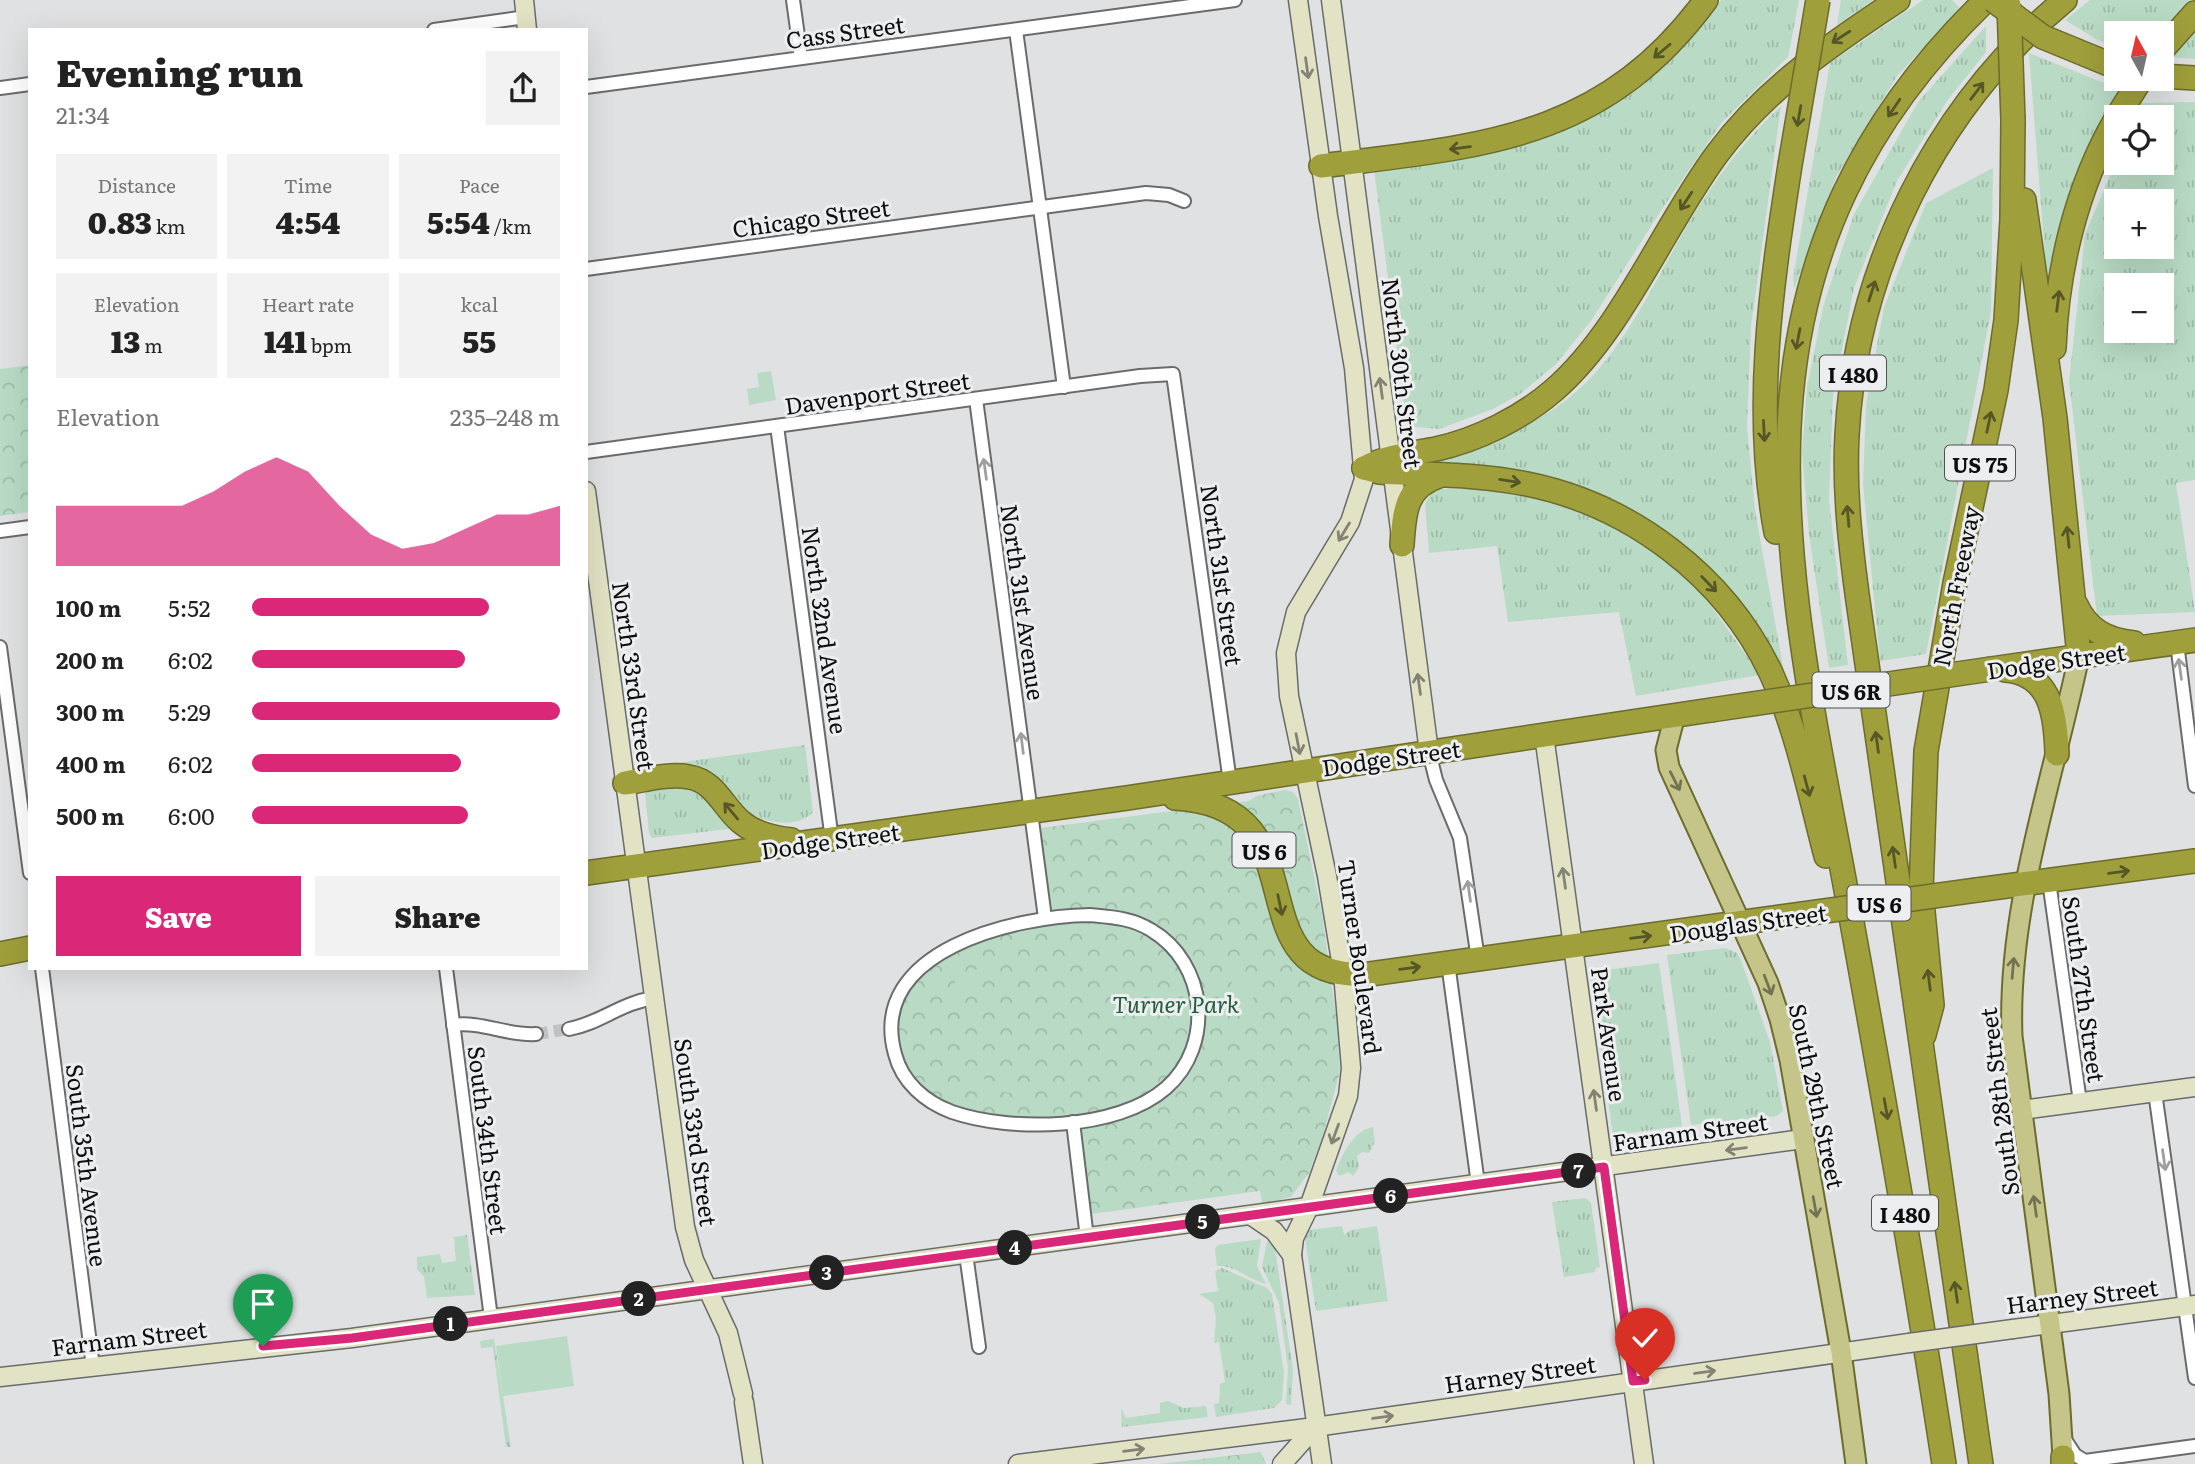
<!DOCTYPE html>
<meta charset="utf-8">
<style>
:root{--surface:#fff;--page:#f2f2f2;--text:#222;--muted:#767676;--accent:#db2777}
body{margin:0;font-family:Literata,serif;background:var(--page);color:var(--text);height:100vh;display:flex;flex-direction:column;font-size:26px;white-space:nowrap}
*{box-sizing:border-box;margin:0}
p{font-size:23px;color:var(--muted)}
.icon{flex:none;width:38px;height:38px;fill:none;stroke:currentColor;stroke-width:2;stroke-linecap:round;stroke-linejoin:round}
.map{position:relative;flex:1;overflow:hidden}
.drawer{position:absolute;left:28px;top:28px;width:560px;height:942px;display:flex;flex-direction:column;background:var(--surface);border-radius:0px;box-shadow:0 7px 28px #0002}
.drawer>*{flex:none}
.needle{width:46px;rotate:352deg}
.tools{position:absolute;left:2104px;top:21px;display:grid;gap:14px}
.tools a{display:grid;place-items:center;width:70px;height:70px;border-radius:0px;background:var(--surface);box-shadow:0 7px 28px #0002;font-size:35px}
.pin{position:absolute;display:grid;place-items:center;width:60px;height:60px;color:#fff;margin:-72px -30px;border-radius:50% 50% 50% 0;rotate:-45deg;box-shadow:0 0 7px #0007}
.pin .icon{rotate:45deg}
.km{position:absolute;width:35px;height:35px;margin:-18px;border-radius:50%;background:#222;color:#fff;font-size:19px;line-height:35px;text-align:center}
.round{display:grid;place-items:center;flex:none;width:74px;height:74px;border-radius:0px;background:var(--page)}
.summary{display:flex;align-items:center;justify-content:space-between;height:119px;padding:0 28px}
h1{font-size:38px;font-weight:800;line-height:52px}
.stats{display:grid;grid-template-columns:repeat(3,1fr);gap:10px;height:119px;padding:7px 28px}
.stats div{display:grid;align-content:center;border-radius:0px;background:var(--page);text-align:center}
.stats b{font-size:30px;font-weight:800}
.stats small{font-size:19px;font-weight:400}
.stats p{font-size:19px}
.chart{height:196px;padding:14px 28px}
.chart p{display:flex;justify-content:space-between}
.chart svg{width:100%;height:126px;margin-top:7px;fill:var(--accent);opacity:.7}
.action{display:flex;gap:14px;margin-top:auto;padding:14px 28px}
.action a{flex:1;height:80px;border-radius:0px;background:var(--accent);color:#fff;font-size:28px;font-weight:800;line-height:80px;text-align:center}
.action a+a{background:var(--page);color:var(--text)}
ul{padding:0 28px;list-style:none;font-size:23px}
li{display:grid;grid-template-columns:112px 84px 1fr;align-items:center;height:52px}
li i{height:18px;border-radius:9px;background:var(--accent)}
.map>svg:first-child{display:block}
</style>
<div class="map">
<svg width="2195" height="1464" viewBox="0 0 2195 1464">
<defs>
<pattern id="grass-tufts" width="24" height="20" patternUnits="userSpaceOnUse" patternTransform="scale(1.75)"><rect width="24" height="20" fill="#b9dbc5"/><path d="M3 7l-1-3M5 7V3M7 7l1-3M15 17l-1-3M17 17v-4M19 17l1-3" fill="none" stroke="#9ebba8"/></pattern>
<pattern id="park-crowns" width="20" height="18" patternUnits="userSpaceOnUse" patternTransform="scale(1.75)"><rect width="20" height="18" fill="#b9dbc5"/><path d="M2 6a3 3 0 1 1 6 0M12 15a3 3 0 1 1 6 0" fill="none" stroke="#9ebba8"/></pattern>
</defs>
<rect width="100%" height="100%" fill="#e0e1e2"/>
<!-- grass -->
<g fill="url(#grass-tufts)" fill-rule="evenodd">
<path d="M1721 0H1799L1788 57 1722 122 1662 209 1591 321 1556 364 1520 394 1493 409 1439 429 1407 426 1374 169 1616 100 1685 43Z"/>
<path d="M1841 0H1873L1837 25Z"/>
<path d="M1923 0H1952L1960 8 1897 76 1836 177 1794 289 1793 278 1830 63Z"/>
<path d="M2090 0H2192L2161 33H2116V47L2096 39 2065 20Z"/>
<path d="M1986 26V52L1947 101 1897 181 1854 288 1833 395 1829 500 1848 665 1829 668 1809 534 1802 452 1807 387 1824 303 1854 214 1918 102Z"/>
<path d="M2195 28V59L2170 57Z"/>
<path d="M2029 53 2119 89 2074 184 2048 294Z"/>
<path d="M2195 102V480L2176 483 2195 612 2097 616 2069 382 2085 234 2116 162 2161 163V117H2135L2141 103ZM2116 201H2161V247H2116ZM2116 285H2161V331H2116Z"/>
<path d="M1781 106 1751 327 1747 427 1755 510 1784 672 1779 674 1734 598 1705 565 1655 529 1432 467V460C1472 449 1510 436 1546 414 1617 372 1651 286 1691 219 1716 178 1746 138 1781 106Z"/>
<path d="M1993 168 1991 311 1926 654 1880 661 1863 484 1866 405 1884 307 1926 203Z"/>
<path d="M1434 489H1496L1553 502 1607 524 1653 552 1697 586 1760 675 1636 696 1619 612 1508 622 1497 546 1429 553 1425 504Z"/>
<path d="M805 745 813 812C797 829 767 823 748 813L743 817 719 788 642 773 641 768Z"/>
<path d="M693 781 737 828 652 838 649 833 645 793 648 789Z"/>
<path d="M1725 948 1737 953 1741 960 1770 1042 1783 1111 1777 1116 1691 1125 1667 955Z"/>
<path d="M1659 963 1682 1126 1613 1135 1590 972Z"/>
<path d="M1373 1127 1375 1142 1369 1153 1362 1152 1357 1156 1359 1167 1353 1176 1349 1172 1339 1176 1336 1171C1342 1154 1354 1130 1373 1127Z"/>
<path d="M1585 1198 1591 1203 1600 1267 1596 1268 1595 1272 1564 1277 1552 1202Z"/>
<path d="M1342 1226 1344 1235 1351 1230 1377 1226 1388 1301 1316 1311 1305 1239 1309 1230Z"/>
<path d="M467 1235 475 1295 427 1298 424 1277 417 1269V1257L440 1254 442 1263 456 1261 454 1237Z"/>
<path d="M1261 1239 1257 1266 1266 1284C1248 1280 1237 1265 1217 1266L1215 1249 1218 1245Z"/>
<path d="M1267 1241H1274L1293 1370 1291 1405 1286 1404 1288 1368 1279 1303 1262 1267Z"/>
<path d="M1222 1268 1267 1288 1272 1294 1284 1373 1282 1400 1274 1408 1216 1417 1214 1404 1219 1403 1220 1384 1225 1382 1219 1342 1214 1343 1216 1318 1213 1303 1199 1294 1218 1291 1215 1271Z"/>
<path d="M494 1339 511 1447H506L493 1347 481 1348 480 1341Z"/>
<path d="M1168 1401 1184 1408 1206 1406 1208 1417 1122 1427 1121 1408 1126 1418 1160 1413V1403Z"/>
</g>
<!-- park -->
<g fill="url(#park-crowns)">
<path d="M30 365V512L0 516V369Z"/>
<path d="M1285 790 1293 792 1298 799 1322 914 1337 1023 1340 1071 1322 1139 1309 1173 1291 1197 1262 1204 1260 1191 1084 1215 1073 1122 1040 1124 943 1108 903 1073 894 1008 940 953 1045 918 1033 829 1249 801 1256 796Z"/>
<path d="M1261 1452 1266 1464H1159Z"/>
</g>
<!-- garden -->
<g fill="#b9dbc5">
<path d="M771 371 776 400 749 405 747 389 759 387 757 373Z"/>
<path d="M997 960 1001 968 976 979 948 1004 943 999 957 988 954 980Z"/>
<path d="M1238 977C1252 982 1257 997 1251 1010L1243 1015 1236 1013 1234 1003 1241 994 1233 991 1231 980Z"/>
<path d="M958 1066 987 1080 1017 1087 1016 1094 968 1086 970 1078 954 1072Z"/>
<path d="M567 1336 574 1386 503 1396 496 1346Z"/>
</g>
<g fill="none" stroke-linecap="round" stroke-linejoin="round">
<!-- street-tunnel -->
<path stroke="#c0c1c2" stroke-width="12" stroke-dasharray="12 6" stroke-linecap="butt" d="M536 1034 569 1029"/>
<defs>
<g id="street">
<path d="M793 0 801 58"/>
<path d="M434 30 526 17"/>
<path d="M1016 30 1064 387"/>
<path d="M586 87 1235 0"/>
<path d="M0 88 30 84"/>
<path d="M586 269 1146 193 1169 195 1184 201"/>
<path d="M976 399 1045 918"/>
<path d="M777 426 832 840"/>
<path d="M586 452 1140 376 1173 374 1230 782"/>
<path d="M0 531 30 527"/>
<path d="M2177 643 2195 786"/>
<path d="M0 647 30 873"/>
<path d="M1429 752 1436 780 1460 838 1478 959"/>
<path d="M2049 881 2080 1102"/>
<path d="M1090 915C1111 917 1132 918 1151 930 1207 963 1215 1045 1166 1088 1117 1131 1010 1132 952 1112 925 1102 902 1082 895 1054 866 950 1016 916 1090 915Z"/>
<path d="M1448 963 1478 1184"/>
<path d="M42 968 93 1367"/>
<path d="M446 968 491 1318"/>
<path d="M453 1025C482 1021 507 1036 536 1034"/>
<path d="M569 1029C601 1023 620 1003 654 998"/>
<path d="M2155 1092 2195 1378"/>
<path d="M1073 1122 1087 1238"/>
<path d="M966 1254 979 1347"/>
<path d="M2064 1438 2075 1455 2085 1461 2195 1446"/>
</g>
<g id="secondary">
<path d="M524 0 527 30"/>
<path d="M1298 0 1328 216 1354 368 1364 479 1350 522 1296 612 1286 653 1289 696 1327 876 1343 973 1351 1068 1348 1096 1309 1207 1294 1238 1292 1255 1322 1464"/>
<path d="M1331 0 1429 752"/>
<path d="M586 491 685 1227 694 1260 728 1333 743 1394"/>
<path d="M1544 735 1644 1464"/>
<path d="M2022 1110 2195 1087"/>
<path d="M1252 1216 1274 1231 1292 1255"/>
<path d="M2013 1329 2195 1305"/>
<path d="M0 1377 352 1338 1803 1139"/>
<path d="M744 1402 753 1464"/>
<path d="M1018 1464 1315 1427 1909 1343"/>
<path d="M1282 1464 1315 1427"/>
</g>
<g id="primary">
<path d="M1675 715 1666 750 1669 767 1768 983 1780 1019 1790 1060 1841 1352 1856 1464"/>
<path d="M2063 1457 2059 1394 2012 1036C2007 907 2053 781 2079 656"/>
</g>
<g id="highway">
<path d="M2161 51 2195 13"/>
<path d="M2161 76 2195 78"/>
<path d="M2117 117 2141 79"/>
<path d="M1321 166C1481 146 1602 141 1706 0"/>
<path d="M2024 200 2055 418 2079 656"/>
<path d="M2054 348C2057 270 2076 188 2116 119"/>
<path d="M1364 468 1379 472C1428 475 1478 474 1527 484 1631 505 1725 576 1771 673 1797 730 1810 795 1826 856"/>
<path d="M1364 468C1388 456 1410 454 1436 449 1477 440 1522 418 1554 390 1622 331 1663 227 1717 154 1766 88 1830 45 1898 0"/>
<path d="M1776 532C1753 408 1771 288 1790 165"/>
<path d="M1402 545C1404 513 1405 487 1439 476"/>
<path d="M2076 605C2087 630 2107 640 2134 643"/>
<path d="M1991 669 2195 640"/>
<path d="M2005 670C2052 673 2056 717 2057 754"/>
<path d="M625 783C645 780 669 773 689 777 715 781 723 807 741 822 755 834 773 838 791 840"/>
<path d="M1175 798C1330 806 1226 983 1370 974L1781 917"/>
<path d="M586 873 1127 798 1711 710"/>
<path d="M1977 890 2195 861"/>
<path d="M0 954 30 948"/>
<path d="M1924 1035 1932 1005 1921 891 1926 751 1955 583 1996 390 2006 320 2012 219 2013 120"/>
<path d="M1944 1464C1916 1281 1884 1099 1851 917 1789 576 1702 274 1986 0"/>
<path d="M1981 1464 1857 594C1850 541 1844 488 1847 435 1856 268 1936 107 2065 0"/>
<path d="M2063 1464V1457"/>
</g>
</defs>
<!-- street casing -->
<use href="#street" stroke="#6a6b6c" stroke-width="16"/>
<!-- secondary casing -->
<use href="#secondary" stroke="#6a6b6c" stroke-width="21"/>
<!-- primary casing -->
<use href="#primary" stroke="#6c6c2c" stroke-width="23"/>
<!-- highway casing -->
<use href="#highway" stroke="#6c6c2c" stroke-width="26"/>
<!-- street -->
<use href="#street" stroke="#fff" stroke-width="12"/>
<!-- secondary -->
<use href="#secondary" stroke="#e2e2c4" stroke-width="18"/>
<!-- primary -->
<use href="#primary" stroke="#c5c58a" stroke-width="19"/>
<!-- highway -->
<use href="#highway" stroke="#9f9f3c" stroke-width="23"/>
<defs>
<path id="secondary-bridge" d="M1909 1343 2013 1329"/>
<g id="highway-bridge">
<path d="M1993 0 2043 37 2116 67"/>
<path d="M2009 5 2013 120"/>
<path d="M1790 165 1818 0"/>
<path d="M1711 710 1991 669"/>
<path d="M1781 917 1977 890"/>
</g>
</defs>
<!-- secondary-bridge casing -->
<use href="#secondary-bridge" stroke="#6a6b6c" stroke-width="21" stroke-linecap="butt"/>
<!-- highway-bridge casing -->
<use href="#highway-bridge" stroke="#6c6c2c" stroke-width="26" stroke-linecap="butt"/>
<!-- secondary-bridge -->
<use href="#secondary-bridge" stroke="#e2e2c4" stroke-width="18"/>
<!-- highway-bridge -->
<use href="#highway-bridge" stroke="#9f9f3c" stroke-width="23"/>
</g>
<!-- one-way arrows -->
<defs><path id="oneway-shaft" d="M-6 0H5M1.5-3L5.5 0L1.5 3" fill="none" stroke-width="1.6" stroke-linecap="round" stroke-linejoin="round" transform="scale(1.75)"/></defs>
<g stroke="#565626">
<use href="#oneway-shaft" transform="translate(1841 37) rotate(147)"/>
<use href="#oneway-shaft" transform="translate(1662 51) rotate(140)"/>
<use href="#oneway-shaft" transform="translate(1977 91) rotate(-53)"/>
<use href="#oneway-shaft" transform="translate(1894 108) rotate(124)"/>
<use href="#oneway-shaft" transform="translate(1799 116) rotate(100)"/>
<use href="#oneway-shaft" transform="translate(1460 148) rotate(173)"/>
<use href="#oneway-shaft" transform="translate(1686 201) rotate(123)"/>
<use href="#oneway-shaft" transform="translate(1872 291) rotate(-72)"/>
<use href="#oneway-shaft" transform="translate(2058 301) rotate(-83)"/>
<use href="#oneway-shaft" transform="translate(1798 339) rotate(101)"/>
<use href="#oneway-shaft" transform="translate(1989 422) rotate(-78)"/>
<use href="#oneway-shaft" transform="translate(1764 431) rotate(87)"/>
<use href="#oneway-shaft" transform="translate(1510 481) rotate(9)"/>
<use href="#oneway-shaft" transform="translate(1848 516) rotate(-95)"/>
<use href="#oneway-shaft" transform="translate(2068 537) rotate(-96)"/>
<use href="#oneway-shaft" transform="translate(1709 584) rotate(46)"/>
<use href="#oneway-shaft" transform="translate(1877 742) rotate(-98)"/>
<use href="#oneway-shaft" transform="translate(1807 786) rotate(75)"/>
<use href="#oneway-shaft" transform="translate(731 811) rotate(-130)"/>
<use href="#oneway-shaft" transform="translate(1894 857) rotate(-98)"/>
<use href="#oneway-shaft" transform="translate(2119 872) rotate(-8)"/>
<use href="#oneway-shaft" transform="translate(1280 905) rotate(78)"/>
<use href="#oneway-shaft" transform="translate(1641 937) rotate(-7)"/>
<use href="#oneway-shaft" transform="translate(1410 968) rotate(-8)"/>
<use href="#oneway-shaft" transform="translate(1929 980) rotate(-97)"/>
<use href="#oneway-shaft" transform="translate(1886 1109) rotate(80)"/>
<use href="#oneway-shaft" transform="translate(1956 1292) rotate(-98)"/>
</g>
<g stroke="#838373">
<use href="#oneway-shaft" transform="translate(1307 68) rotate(82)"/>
<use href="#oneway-shaft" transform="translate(1381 388) rotate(-98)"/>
<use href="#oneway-shaft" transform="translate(1344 532) rotate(121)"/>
<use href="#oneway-shaft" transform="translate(1419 684) rotate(-98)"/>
<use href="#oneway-shaft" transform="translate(1298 744) rotate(79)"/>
<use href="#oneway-shaft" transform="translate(1564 878) rotate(-98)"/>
<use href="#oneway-shaft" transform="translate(1595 1100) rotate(-98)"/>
<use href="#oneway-shaft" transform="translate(1335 1134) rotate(110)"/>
<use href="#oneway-shaft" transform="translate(1736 1149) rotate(172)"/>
<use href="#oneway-shaft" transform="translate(1705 1372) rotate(-8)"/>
<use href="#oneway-shaft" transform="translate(1383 1417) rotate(-8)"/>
<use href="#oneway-shaft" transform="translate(1134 1450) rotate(-7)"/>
</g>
<g stroke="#9f9f9f">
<use href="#oneway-shaft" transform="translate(985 469) rotate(-98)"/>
<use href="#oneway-shaft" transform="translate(2180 669) rotate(-98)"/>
<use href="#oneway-shaft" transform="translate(1022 743) rotate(-97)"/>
<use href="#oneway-shaft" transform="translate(1469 891) rotate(-98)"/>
<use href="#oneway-shaft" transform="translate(2164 1160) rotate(82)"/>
</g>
<g stroke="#737353">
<use href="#oneway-shaft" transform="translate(1675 781) rotate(63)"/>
<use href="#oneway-shaft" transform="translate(2013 968) rotate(-85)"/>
<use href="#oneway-shaft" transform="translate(1768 985) rotate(69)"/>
<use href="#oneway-shaft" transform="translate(2035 1206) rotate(-98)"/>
<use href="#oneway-shaft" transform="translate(1815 1207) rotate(80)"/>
</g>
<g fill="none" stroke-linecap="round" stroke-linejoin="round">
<defs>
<path id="route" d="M263 1346 352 1338 1604 1167 1633 1381 1645 1380"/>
</defs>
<!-- route casing -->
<use href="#route" stroke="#fff" stroke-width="14"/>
<!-- route -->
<use href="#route" stroke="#db2777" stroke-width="9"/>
</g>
<g text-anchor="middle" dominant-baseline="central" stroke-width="6" stroke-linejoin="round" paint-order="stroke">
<!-- shield labels -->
<g fill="#edeeef" stroke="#515152" stroke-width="2">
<rect x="1820" y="355.5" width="66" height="35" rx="5"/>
<rect x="1945" y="445.5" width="70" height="35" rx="5"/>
<rect x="1812.5" y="672.5" width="77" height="35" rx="5"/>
<rect x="1232.5" y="832.5" width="63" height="35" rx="5"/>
<rect x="1847.5" y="885.5" width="63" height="35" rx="5"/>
<rect x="1872" y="1195.5" width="66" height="35" rx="5"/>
</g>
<g font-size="21" font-weight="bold" fill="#0e0e0f">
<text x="1853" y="373">I 480</text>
<text x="1980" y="463">US 75</text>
<text x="1851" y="690">US 6R</text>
<text x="1264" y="850">US 6</text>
<text x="1879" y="903">US 6</text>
<text x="1905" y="1213">I 480</text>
</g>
<!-- street labels -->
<g font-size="23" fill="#0e0e0f" stroke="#edeeef">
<text transform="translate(845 31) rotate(-8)">Cass Street</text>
<text transform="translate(811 217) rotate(-8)">Chicago Street</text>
<text transform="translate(1403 373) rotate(83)">North 30th Street</text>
<text transform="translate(877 392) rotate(-8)">Davenport Street</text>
<text transform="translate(1223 575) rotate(82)">North 31st Street</text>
<text transform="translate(1955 586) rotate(-79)">North Freeway</text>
<text transform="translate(1024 602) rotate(82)">North 31st Avenue</text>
<text transform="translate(826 630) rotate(82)">North 32nd Avenue</text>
<text transform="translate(2056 660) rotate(-8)">Dodge Street</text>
<text transform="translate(635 676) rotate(82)">North 33rd Street</text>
<text transform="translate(1391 757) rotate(-8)">Dodge Street</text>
<text transform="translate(830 840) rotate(-8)">Dodge Street</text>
<text transform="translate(1748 922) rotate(-8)">Douglas Street</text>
<text transform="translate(1361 957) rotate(82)">Turner Boulevard</text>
<text transform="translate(2085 989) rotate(82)">South 27th Street</text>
<text transform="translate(1610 1034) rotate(82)">Park Avenue</text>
<text transform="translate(1818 1096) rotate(78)">South 29th Street</text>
<text transform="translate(1998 1102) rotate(-97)">South 28th Street</text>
<text transform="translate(1690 1131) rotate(-8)">Farnam Street</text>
<text transform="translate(697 1132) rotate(82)">South 33rd Street</text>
<text transform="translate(489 1140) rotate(83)">South 34th Street</text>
<text transform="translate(88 1165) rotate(83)">South 35th Avenue</text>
<text transform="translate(2082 1295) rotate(-7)">Harney Street</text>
<text transform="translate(129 1337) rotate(-7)">Farnam Street</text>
<text transform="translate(1520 1373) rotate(-8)">Harney Street</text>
</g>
<!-- park labels -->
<g font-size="23" font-style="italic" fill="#235d3e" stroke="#edeeef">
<text x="1176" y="1003">Turner Park</text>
</g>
</g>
</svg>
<div class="tools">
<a><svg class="needle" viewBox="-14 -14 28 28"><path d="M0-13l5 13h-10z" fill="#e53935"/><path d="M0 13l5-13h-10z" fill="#767676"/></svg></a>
<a><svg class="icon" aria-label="locate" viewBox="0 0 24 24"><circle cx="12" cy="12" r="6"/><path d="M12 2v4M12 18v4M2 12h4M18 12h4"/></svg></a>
<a>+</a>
<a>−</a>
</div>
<div class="pin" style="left:263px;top:1346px;background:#1e9e55"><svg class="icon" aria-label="arrive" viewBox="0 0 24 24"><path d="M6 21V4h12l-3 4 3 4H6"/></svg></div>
<div class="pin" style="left:1645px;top:1380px;background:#d93025"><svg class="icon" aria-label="check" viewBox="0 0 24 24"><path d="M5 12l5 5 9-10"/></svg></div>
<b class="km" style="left:451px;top:1324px">1</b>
<b class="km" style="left:639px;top:1299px">2</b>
<b class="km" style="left:827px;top:1273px">3</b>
<b class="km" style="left:1015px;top:1248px">4</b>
<b class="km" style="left:1203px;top:1222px">5</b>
<b class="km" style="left:1391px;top:1196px">6</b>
<b class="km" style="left:1579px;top:1171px">7</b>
<section class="drawer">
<div class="summary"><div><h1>Evening run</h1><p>21:34</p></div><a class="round"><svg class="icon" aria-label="share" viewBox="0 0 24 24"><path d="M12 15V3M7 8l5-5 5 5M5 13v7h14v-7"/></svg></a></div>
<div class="stats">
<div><p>Distance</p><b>0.83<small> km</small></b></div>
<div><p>Time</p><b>4:54</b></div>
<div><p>Pace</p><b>5:54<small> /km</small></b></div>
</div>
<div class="stats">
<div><p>Elevation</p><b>13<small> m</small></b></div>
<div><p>Heart rate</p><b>141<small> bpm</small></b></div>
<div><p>kcal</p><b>55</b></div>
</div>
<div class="chart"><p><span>Elevation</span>235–248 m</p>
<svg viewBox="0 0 160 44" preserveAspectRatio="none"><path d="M0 44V23L10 23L20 23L30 23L40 23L50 18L60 11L70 6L80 11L90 23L100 33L110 38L120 36L130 31L140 26L150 26L160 23V44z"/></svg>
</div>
<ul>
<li><b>100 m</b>5:52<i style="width:77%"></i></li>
<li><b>200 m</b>6:02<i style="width:69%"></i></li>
<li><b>300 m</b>5:29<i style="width:100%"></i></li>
<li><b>400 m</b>6:02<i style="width:68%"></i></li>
<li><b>500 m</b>6:00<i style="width:70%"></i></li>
</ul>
<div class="action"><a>Save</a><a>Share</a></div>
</section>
</div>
